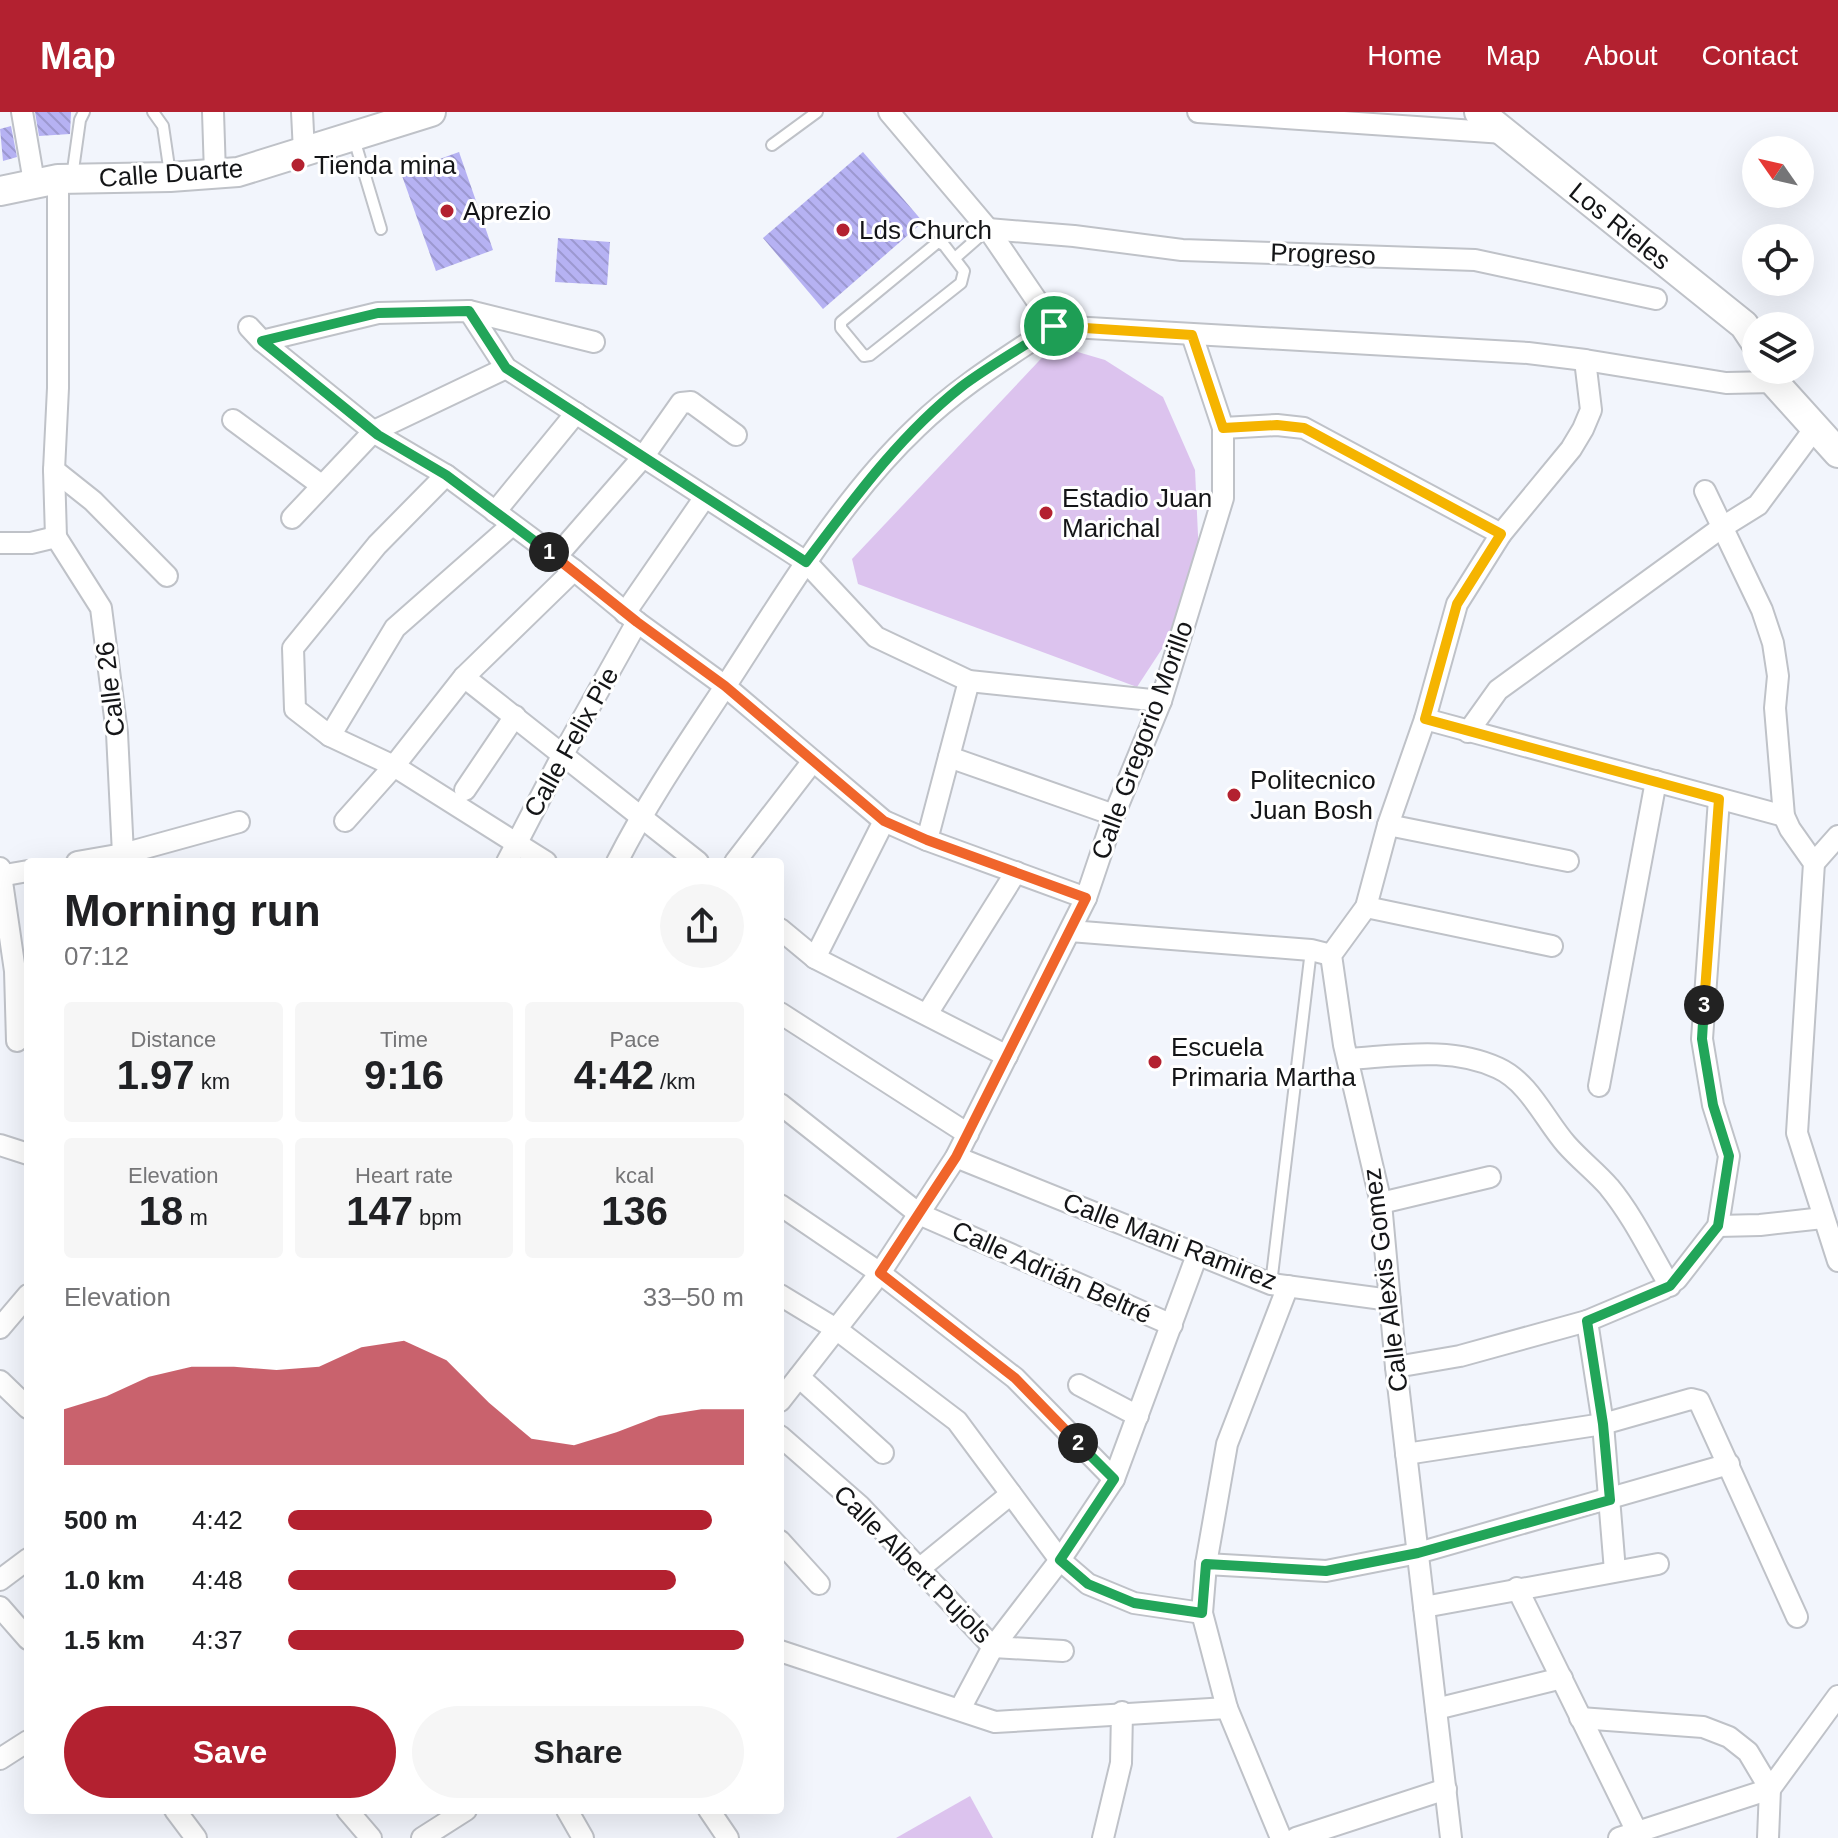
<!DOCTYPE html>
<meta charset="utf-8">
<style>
:root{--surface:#fff;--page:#f6f6f6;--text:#202124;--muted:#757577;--accent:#b32130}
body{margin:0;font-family:Arial,sans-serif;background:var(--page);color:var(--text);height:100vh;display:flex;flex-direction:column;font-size:30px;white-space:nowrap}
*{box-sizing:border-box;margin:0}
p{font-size:26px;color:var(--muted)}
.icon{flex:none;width:44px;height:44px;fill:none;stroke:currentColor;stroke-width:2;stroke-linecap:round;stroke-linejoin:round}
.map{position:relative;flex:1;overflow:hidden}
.side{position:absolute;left:24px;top:746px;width:760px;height:956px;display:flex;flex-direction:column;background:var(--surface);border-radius:8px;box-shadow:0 8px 32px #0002}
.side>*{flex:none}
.needle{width:52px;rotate:304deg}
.controls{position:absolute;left:1742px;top:24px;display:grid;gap:16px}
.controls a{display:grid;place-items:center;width:72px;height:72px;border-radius:50%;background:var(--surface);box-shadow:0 8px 32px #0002;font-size:40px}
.pin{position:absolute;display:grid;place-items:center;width:68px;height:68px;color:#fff;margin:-34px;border:4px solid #fff;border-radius:50%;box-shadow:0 2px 8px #0007}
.km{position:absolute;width:40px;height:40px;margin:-20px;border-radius:50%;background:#222;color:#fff;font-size:22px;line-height:40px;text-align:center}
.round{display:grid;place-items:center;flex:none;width:84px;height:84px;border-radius:42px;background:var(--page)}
.summary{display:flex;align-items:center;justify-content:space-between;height:136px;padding:0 40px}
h1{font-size:44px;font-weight:600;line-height:60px}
.figures{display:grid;grid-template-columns:repeat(3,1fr);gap:12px;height:136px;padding:8px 40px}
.figures div{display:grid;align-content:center;border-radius:8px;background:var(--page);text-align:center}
.figures b{font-size:40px;font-weight:600}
.figures small{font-size:22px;font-weight:400}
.figures p{font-size:22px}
.chart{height:224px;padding:16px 40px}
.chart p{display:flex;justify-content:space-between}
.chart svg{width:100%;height:144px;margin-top:8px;fill:var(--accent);opacity:.7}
.cta{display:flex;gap:16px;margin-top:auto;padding:16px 40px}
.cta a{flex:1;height:92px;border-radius:48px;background:var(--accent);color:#fff;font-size:32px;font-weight:600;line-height:92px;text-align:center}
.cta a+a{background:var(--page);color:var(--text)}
ul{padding:0 40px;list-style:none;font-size:26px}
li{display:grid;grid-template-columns:128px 96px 1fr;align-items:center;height:60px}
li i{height:20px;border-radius:10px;background:var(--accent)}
header{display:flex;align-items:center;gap:48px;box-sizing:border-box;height:112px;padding:0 40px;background:var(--accent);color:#fff}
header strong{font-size:38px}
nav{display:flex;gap:44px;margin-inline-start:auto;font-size:28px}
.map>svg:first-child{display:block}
</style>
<header>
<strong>Map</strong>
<nav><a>Home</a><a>Map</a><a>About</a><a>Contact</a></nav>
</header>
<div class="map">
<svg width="1838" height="1726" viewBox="0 0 1838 1726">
<defs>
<pattern id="building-back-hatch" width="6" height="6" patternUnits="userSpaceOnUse" patternTransform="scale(2)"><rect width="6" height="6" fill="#b6b2f3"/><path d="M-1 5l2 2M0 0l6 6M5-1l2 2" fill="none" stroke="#9c98d0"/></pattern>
</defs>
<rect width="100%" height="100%" fill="#f2f5fc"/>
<!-- pitch -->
<g fill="#dcc3ee">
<path d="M1054 233 1105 248 1163 285 1195 358 1199 445 1171 523 1137 575 858 472 852 447Z"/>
<path d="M970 1684 993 1726H896Z"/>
</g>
<!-- building -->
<g fill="url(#building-back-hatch)">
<path d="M35 0H71L70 22 39 24Z"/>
<path d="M11 14 17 45 3 49 0 17Z"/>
<path d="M459 40 493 138 436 159 401 61Z"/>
<path d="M863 40 923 110 823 197 763 126Z"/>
<path d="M558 126 610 130 607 173 555 170Z"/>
</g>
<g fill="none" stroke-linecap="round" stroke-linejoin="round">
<defs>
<g id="lane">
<path d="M153 0 163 14 170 62"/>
<path d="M354 27 381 117"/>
<path d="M772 33 817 0"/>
<path d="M72 65 80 8 84 0"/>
<path d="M938 130 944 133 964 159 961 171 870 243 864 244 841 216V210Z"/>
<path d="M955 146 988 117"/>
<path d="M1271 1172 1311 838"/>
</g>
<g id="street">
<path d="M22 0 34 70"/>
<path d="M213 0 215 62"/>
<path d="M302 0 304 40"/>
<path d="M889 0 988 117 1054 214"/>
<path d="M1198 0 1504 21"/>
<path d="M988 117 1074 124 1182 138 1475 148 1656 187"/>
<path d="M469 199 506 256 806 450 876 525 969 569 1161 589"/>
<path d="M1054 214 1528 241 1585 248 1726 271 1774 270"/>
<path d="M249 215 262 229 378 323 446 363 574 458 637 510 725 574 884 709 927 728 1086 786"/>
<path d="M262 229 378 201 469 199 594 230"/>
<path d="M233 308 321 373"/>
<path d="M1223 316 1277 313 1304 316 1501 422"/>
<path d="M54 358 93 389 167 464"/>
<path d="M446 363 377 433 293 536 295 597 330 624 394 654 546 750"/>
<path d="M1705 379 1762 498 1773 531 1778 564 1775 596 1784 704 1790 717 1814 751 1797 1021 1838 1149"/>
<path d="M495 400 576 301"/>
<path d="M292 406 374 319 506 256"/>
<path d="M56 425 54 358 58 276V67"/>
<path d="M56 425 101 496 117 621 123 742"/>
<path d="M0 431H31L56 425"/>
<path d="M556 445 643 345 681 291 691 290 736 323"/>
<path d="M625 501 705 385"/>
<path d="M464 565 698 750"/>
<path d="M1425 607 1784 704"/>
<path d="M1468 620 1498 578 1721 416 1758 393 1815 316"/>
<path d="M330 624 395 516 512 413"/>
<path d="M949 645 1114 703"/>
<path d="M465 678 515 604"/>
<path d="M345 709 394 654 464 565 574 458"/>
<path d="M1388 713 1568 749"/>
<path d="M927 728 969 569"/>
<path d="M77 750 123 742 239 710"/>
<path d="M507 750 563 642 637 510"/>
<path d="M617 750C650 685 692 625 732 564 787 479 843 385 917 315 958 275 1006 246 1054 214"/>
<path d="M735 750 813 649"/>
<path d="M1814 751 1838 724"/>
<path d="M0 756 15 859 17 929"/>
<path d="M0 764 28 759"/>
<path d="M1366 795 1552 834"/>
<path d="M780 817 815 846 1007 944"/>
<path d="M1070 819 1311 838 1331 843"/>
<path d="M815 846 884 709"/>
<path d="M780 901 968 1022"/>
<path d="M927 902 1016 760"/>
<path d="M1348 947C1397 944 1451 934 1498 956 1529 970 1545 1008 1566 1032 1580 1048 1596 1060 1609 1075 1633 1104 1651 1142 1670 1174"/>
<path d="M1599 974 1656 669"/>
<path d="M780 992 919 1102 1172 1213"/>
<path d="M0 1033 28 1042"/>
<path d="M956 1045 1271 1172 1390 1188"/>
<path d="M1381 1091 1490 1065"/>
<path d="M780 1093 880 1161 1015 1266 1114 1367"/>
<path d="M1718 1114 1760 1113 1823 1106"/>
<path d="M780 1183 836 1217 957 1309 1060 1448 1088 1472 1134 1491 1202 1501"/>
<path d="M1587 1209 1603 1312 1615 1459"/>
<path d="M0 1216 28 1183"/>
<path d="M1396 1255 1460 1244 1587 1209 1663 1177 1677 1167 1718 1114 1729 1044 1713 993 1702 927 1719 687"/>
<path d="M799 1265 883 1341"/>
<path d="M0 1269 28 1296"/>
<path d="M1079 1273 1138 1304"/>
<path d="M780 1289 880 1161 956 1045 1086 786 1114 703 1161 589 1223 386V316L1192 223"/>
<path d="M780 1324 860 1394 993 1535 1063 1539"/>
<path d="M1406 1342 1603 1312 1691 1287 1699 1289 1797 1505"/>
<path d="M780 1429 819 1472"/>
<path d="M1206 1452 1326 1459 1418 1441 1729 1352"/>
<path d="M919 1457 1011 1382"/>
<path d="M0 1468 28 1447"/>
<path d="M1517 1476 1640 1726"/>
<path d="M0 1495 28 1527"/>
<path d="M1424 1495 1658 1452"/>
<path d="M780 1539 995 1610 1227 1596"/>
<path d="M960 1597 993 1535 1060 1448 1114 1367 1197 1143"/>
<path d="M1436 1597 1562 1566"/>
<path d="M1580 1606 1703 1615 1729 1625 1748 1640 1770 1677 1768 1726"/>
<path d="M0 1647 28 1629"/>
<path d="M175 1698 196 1726"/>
<path d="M347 1698 371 1726"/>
<path d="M567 1698 583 1726"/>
<path d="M709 1698 728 1726"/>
<path d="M422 1726 466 1698"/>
<path d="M1103 1726 1121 1651 1122 1600"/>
<path d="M1281 1726 1227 1596 1202 1501 1206 1452 1227 1332 1288 1174"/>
<path d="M1296 1726 1446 1677"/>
<path d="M1451 1726 1396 1255 1381 1091 1344 933 1331 843 1366 795 1388 713 1425 607 1457 492 1501 422 1571 337 1583 317 1591 298 1585 248"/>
<path d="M1619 1726 1770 1677 1838 1584"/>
</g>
<g id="secondary">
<path d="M1479 0 1744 213 1756 231"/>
<path d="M0 79 58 67 170 65 238 60 431 0"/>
<path d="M1769 258 1774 270 1838 341"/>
</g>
</defs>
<!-- lane casing -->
<use href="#lane" stroke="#bfc2c8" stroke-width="14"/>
<!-- street casing -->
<use href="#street" stroke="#bfc2c8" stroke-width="24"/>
<!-- secondary casing -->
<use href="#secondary" stroke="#bfc2c8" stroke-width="32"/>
<!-- lane -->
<use href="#lane" stroke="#fff" stroke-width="10"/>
<!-- street -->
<use href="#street" stroke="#fff" stroke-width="20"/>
<!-- secondary -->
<use href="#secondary" stroke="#fff" stroke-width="28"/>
</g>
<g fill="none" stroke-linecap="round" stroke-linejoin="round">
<defs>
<path id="split-1" d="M549 440 446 363 378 323 262 229 378 201 469 199 506 256 806 450C853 388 899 324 961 275 990 253 1024 235 1054 214"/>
<path id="split-2" d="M549 440 637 510 725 574 884 709 927 728 1086 786 956 1045 880 1161 1015 1266 1078 1331"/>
<path id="split-3" d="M1078 1331 1114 1367 1060 1448 1088 1472 1134 1491 1202 1501 1206 1452 1326 1459 1418 1441 1610 1388 1603 1312 1587 1209 1670 1174 1718 1114 1729 1044 1713 993 1702 927 1704 893"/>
<path id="split-4" d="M1054 214 1192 223 1223 316 1277 313 1304 316 1501 422 1457 492 1425 607 1719 687 1704 893"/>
</defs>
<!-- split-1 casing -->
<use href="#split-1" stroke="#fff" stroke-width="16"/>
<!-- split-2 casing -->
<use href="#split-2" stroke="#fff" stroke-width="16"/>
<!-- split-3 casing -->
<use href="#split-3" stroke="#fff" stroke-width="16"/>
<!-- split-4 casing -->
<use href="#split-4" stroke="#fff" stroke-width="16"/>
<!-- split-1 -->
<use href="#split-1" stroke="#22a559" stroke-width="10"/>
<!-- split-2 -->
<use href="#split-2" stroke="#f0652b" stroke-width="10"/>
<!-- split-3 -->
<use href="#split-3" stroke="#22a559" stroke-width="10"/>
<!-- split-4 -->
<use href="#split-4" stroke="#f5b400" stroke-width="10"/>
</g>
<!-- markers -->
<g fill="#b32130" stroke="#fff" stroke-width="3">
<circle cx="298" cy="53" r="8"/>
<circle cx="447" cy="99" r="8"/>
<circle cx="843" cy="118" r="8"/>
<circle cx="1046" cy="401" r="8"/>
<circle cx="1234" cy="683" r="8"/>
<circle cx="1155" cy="950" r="8"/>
</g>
<g text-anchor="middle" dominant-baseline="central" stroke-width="6" stroke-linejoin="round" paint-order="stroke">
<!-- poi labels -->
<g font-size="26" fill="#141517" stroke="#fff" text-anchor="start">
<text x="314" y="53">Tienda mina</text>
<text x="463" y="99">Aprezio</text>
<text x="859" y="118">Lds Church</text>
<text x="1062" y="386">Estadio Juan<tspan x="1062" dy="30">Marichal</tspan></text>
<text x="1250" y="668">Politecnico<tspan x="1250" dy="30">Juan Bosh</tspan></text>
<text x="1171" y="935">Escuela<tspan x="1171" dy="30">Primaria Martha</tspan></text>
</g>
<!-- street labels -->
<g font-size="26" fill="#141517" stroke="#fff">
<text transform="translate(171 61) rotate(-4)">Calle Duarte</text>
<text transform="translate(1620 114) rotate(39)">Los Rieles</text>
<text transform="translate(1323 142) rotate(2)">Progreso</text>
<text transform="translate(110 577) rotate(-97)">Calle 26</text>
<text transform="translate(1142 628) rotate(-70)">Calle Gregorio Morillo</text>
<text transform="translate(571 630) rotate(-61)">Calle Felix Pie</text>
<text transform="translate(1170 1129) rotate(21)">Calle Mani Ramirez</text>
<text transform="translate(1052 1160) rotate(24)">Calle Adrián Beltré</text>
<text transform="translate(1385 1168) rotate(-97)">Calle Alexis Gomez</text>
<text transform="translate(913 1452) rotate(45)">Calle Albert Pujols</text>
</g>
</g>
</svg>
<div class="controls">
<a><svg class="needle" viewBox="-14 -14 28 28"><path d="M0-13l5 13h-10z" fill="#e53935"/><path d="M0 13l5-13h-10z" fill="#757577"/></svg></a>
<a><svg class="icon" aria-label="locate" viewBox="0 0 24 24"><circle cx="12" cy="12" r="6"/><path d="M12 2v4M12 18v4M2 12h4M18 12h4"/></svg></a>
<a><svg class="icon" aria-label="layers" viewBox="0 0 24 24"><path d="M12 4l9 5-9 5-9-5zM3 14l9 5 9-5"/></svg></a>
</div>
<div class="pin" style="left:1054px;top:214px;background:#1e9e55"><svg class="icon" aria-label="arrive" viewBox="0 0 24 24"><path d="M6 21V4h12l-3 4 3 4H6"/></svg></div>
<b class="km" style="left:549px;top:440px">1</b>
<b class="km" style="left:1078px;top:1331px">2</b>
<b class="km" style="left:1704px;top:893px">3</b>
<section class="side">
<div class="summary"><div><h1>Morning run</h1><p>07:12</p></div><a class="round"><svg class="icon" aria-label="share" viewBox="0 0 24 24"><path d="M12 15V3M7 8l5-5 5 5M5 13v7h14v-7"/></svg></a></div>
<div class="figures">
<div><p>Distance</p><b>1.97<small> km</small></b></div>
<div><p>Time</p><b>9:16</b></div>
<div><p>Pace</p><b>4:42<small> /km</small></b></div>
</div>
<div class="figures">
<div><p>Elevation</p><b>18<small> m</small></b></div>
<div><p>Heart rate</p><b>147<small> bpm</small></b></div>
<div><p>kcal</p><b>136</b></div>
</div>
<div class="chart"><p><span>Elevation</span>33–50 m</p>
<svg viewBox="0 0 160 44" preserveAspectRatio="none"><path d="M0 44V27L10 23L20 17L30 14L40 14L50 15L60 14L70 8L80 6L90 12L100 25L110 36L120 38L130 34L140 29L150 27L160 27V44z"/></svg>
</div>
<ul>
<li><b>500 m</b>4:42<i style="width:93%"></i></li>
<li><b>1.0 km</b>4:48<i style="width:85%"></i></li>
<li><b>1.5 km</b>4:37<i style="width:100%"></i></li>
</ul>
<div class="cta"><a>Save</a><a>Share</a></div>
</section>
</div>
